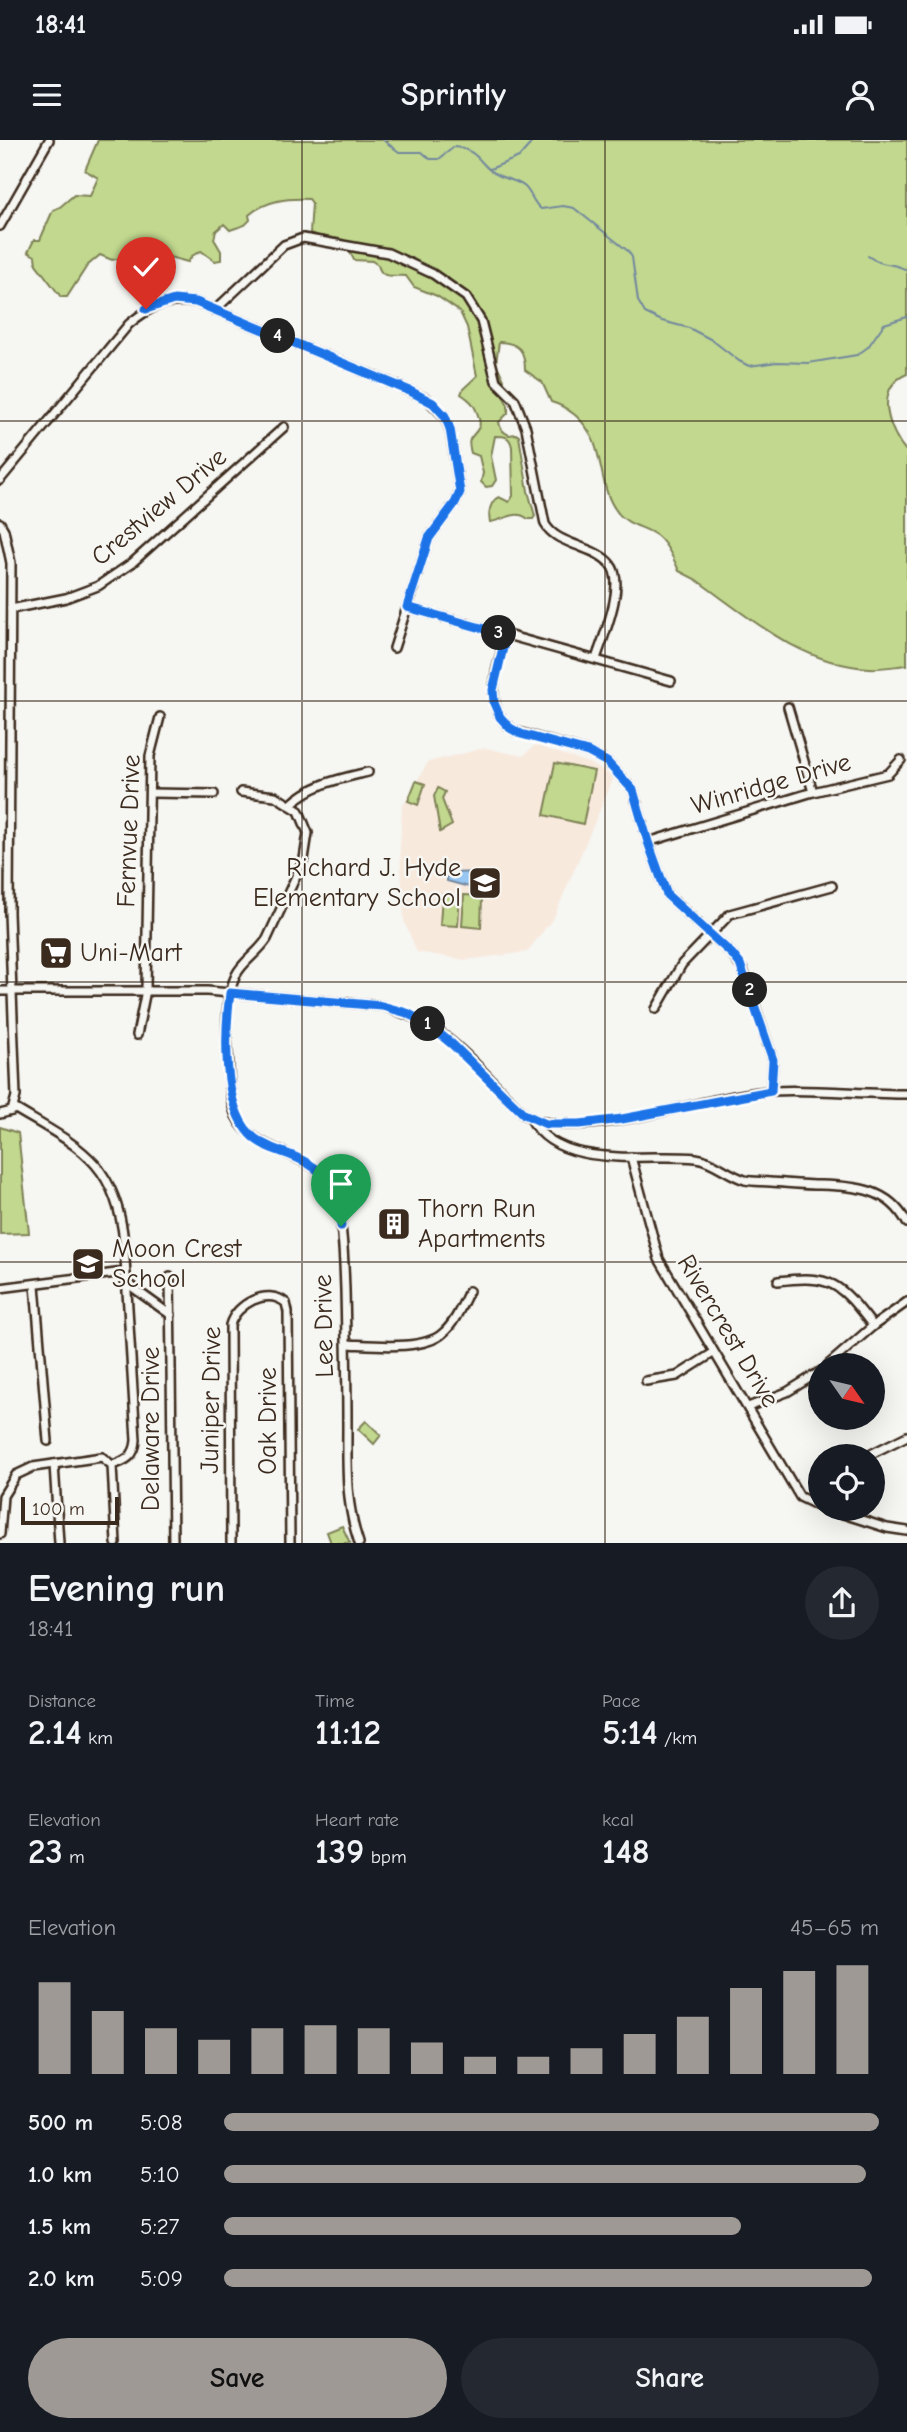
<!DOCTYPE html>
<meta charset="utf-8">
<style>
:root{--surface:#171b24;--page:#242831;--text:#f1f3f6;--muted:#9ea1a6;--accent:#9f9995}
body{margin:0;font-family:"Comic Neue",sans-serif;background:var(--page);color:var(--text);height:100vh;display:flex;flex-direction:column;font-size:26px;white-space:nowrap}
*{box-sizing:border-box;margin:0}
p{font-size:23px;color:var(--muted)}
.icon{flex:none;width:38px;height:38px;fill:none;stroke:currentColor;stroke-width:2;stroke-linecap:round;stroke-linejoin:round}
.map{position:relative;height:1403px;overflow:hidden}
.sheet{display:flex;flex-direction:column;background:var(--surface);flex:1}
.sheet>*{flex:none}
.needle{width:46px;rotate:124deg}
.fabs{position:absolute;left:808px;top:1213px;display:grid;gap:14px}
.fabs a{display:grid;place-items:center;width:77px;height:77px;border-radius:50%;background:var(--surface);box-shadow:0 7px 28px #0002;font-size:35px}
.scale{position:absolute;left:21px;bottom:18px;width:98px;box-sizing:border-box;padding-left:7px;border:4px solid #3b2a1e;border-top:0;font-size:19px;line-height:24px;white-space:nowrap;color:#3b2a1e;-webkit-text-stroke:5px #f6f6f2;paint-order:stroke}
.pin{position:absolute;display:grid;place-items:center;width:60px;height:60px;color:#fff;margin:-72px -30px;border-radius:50% 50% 50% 0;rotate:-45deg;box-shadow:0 0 7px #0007}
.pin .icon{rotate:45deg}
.km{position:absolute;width:35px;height:35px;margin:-18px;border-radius:50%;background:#222;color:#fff;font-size:19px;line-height:35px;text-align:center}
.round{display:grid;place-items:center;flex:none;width:74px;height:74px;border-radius:37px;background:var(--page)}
.head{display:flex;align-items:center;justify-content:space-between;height:119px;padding:0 28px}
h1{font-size:38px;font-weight:700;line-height:52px}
.stats{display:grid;grid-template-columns:repeat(3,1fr);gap:10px;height:119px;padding:7px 28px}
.stats div{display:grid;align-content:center}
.stats b{font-size:35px;font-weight:700}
.stats small{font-size:19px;font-weight:400}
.stats p{font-size:19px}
.chart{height:196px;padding:14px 28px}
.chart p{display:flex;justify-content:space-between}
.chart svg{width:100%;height:126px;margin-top:7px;stroke:var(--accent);stroke-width:6}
.button{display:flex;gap:14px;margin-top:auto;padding:14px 28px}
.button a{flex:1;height:80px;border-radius:42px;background:var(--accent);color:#111;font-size:28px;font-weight:700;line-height:80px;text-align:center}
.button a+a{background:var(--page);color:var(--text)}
ul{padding:0 28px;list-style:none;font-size:23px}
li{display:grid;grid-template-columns:112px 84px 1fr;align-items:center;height:52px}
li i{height:18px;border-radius:9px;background:var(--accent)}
.status{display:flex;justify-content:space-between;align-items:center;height:49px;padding:0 35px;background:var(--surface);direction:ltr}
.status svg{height:19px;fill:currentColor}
header{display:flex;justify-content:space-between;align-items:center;height:91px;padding:0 28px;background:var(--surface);font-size:32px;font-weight:700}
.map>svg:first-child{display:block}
</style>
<div class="status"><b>18:41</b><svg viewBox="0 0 49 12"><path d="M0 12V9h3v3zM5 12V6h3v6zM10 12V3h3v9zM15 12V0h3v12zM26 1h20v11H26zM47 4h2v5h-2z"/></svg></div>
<header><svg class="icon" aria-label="menu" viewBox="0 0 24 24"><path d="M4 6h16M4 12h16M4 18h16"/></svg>Sprintly<svg class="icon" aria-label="person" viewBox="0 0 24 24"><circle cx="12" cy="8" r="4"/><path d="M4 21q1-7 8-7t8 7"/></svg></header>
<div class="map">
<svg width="907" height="1403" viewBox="0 0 907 1403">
<rect width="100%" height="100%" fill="#f6f6f2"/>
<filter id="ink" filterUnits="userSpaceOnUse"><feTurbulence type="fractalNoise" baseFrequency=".0143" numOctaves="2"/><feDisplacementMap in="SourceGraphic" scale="14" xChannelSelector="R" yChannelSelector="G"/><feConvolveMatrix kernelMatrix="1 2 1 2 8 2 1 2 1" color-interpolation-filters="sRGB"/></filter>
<g filter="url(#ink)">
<!-- built -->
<path fill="#f8e9dd" d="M535 605 591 624 614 637 554 777 527 812 466 820 417 812 404 781 400 709 402 667 428 622 485 608 523 616Z"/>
<!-- green -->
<g fill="#c1d88e" stroke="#7e8156" stroke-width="2">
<path d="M98 0H907V234C873 248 889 292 907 312V525C895 526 882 529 869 528 800 524 749 477 695 439L679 431C674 419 667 403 656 395 645 387 627 385 618 373 595 345 608 303 575 275 567 269 562 265 551 262L542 242 525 230C525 210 519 203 499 202L496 223 504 240 503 256 508 265V273L499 282C500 289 503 292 509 295L516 294 519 296 528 351 535 376 533 379H528C516 369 504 380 490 382 488 373 490 361 499 357L509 362 513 356 512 307C510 296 505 296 495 296L491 316 496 340 492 346 486 347 481 342 483 333 479 316 471 313C466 295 473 299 479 287 482 282 475 265 470 261 467 258 464 256 461 254L463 249 477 236 467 187 460 172 437 156 414 147 406 136C394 134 382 141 378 125L372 121 354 120 344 100C331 96 322 99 310 93L312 63 309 59C288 58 266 60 249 75L250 80 245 85 230 90 224 84 216 91 214 99 221 111V120L215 121 201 111 192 116 188 122 162 115 146 122 134 115 112 120 100 115 87 126 67 157H61L36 124 35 116 28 112 34 100H40L53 70 60 67 74 55 90 56 98 38 85 30Z"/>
<path d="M555 623 594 631 583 684 544 675Z"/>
<path d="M416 641 425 644 418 665 408 661Z"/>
<path d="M438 648 445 652 442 659 452 685 440 692 434 656Z"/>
<path d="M442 754 460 755 458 786 440 785Z"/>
<path d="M464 755 482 756 481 788 462 786Z"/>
<path d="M0 987 18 993 29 1093 0 1094Z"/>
<path d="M366 1281 381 1295 374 1304 358 1289Z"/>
<path d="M342 1386 350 1403H331L327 1392Z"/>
</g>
<!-- water -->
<path fill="#98c7f3" stroke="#73889e" stroke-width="2" d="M485 732 484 741 469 747 447 741V733Z"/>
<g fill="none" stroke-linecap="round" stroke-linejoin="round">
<!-- stream -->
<g stroke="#73889e" stroke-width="2">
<path d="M383 0 399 12H422L430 19H439L454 7C482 10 479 28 500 36 509 40 517 40 525 47 532 54 533 63 541 69L563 66 574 68 628 111 632 117 638 161 645 173 662 181 689 188 712 200 739 221 749 226 777 222 808 223 857 215 868 207 884 184 907 177"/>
<path d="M490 29 519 17 534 0"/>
<path d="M868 116C883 127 892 122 907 130"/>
</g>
<defs>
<g id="street">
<path d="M0 86 49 0"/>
<path d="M215 170 284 105 303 98 388 113 433 134 466 157 481 181 496 241 515 260 526 288 545 384C552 396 564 400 576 405 588 410 602 414 610 424 627 443 603 497 596 519"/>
<path d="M0 340 129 184C153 164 165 160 196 162L396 245 427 259 445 277 450 290 460 352 455 363 429 398 394 508"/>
<path d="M0 383 4 390 11 423 9 773 16 956 12 971 0 974"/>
<path d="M407 467 671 541"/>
<path d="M11 469 66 458 98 446 132 423 284 287"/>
<path d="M506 495C498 528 479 568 515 591L588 612 607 622 633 650 648 702 667 755 732 814 743 830 773 920 771 951"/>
<path d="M788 567 813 652"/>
<path d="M241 652 275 656 299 671 308 693 304 719 267 799C258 813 242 822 236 835 225 858 226 888 228 913 230 933 228 957 236 976 257 1020 326 1008 337 1061 343 1090 344 1121 345 1150 346 1195 347 1239 347 1283 347 1325 345 1362 359 1403"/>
<path d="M150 653 214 654"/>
<path d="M290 665C312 644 339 639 368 632"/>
<path d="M648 702 813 652 888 634 901 620"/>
<path d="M0 851H207L382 866C398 871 413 876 428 884 462 906 495 945 524 974 575 1007 710 953 772 951 817 949 862 954 907 954"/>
<path d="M656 869 682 824 730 774 832 746"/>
<path d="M137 895 146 850 150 616 160 577"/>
<path d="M14 968C77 1006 116 1020 124 1102L136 1300C135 1316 126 1321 112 1325"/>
<path d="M531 979C559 1031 647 1013 696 1018 713 1020 728 1035 745 1040 753 1042 763 1041 771 1042 787 1043 804 1045 820 1045 855 1046 889 1048 907 1083"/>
<path d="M631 1017 659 1119 800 1357 821 1367"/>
<path d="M170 1137 173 1403"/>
<path d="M778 1141C833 1134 840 1144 873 1186"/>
<path d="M125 1142 171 1175"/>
<path d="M35 1145 48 1301"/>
<path d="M0 1148 124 1132"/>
<path d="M347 1204C372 1205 424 1211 443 1193 455 1183 462 1165 469 1151"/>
<path d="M828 1225 873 1186 907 1162"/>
<path d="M646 1241 677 1236 713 1213"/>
<path d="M748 1267 787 1252 821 1231"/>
<path d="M867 1316 907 1296"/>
<path d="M54 1324 59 1403"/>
<path d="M824 1368 887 1388 907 1391"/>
<path d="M0 1394 3 1356 16 1335 33 1327 102 1317 112 1325 116 1403"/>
<path d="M231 1403 230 1185C236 1164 267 1147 286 1163L288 1172 290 1403"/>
</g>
</defs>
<!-- street casing -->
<use href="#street" stroke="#3b2a1e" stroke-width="12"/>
<!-- street -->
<use href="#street" stroke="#f6f6f2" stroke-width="7"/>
</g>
</g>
<g fill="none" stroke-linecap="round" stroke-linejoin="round" filter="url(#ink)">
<defs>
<path id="route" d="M146 169 174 160 196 162 410 251 433 263 445 276 450 289 460 352 455 363 429 398 407 467 506 495 493 550 494 563 500 577 510 588 521 594 588 612 607 622 633 650 648 702 667 755 732 814 740 824 773 920 771 951 622 979 580 984H546L524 974 453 905 429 885 407 873 382 866 230 853C225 892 222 965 250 994 258 1003 271 1008 282 1012 326 1027 334 1042 341 1086"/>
</defs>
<!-- route casing -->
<use href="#route" stroke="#fff" stroke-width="14"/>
<!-- route -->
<use href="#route" stroke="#1a73e8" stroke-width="9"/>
</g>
<!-- grid -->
<path fill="none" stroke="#3b2a1e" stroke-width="2" stroke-opacity="0.55" d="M302 0V1403M605 0V1403M0 281H907M0 561H907M0 842H907M0 1122H907"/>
<!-- icons -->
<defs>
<symbol id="school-square" viewBox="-11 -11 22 22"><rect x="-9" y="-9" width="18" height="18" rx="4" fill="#3b2a1e" stroke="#f6f6f2"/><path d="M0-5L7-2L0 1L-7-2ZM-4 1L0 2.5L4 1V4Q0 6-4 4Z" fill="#fff"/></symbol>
<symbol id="supermarket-square" viewBox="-11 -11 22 22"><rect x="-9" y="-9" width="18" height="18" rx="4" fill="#3b2a1e" stroke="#f6f6f2"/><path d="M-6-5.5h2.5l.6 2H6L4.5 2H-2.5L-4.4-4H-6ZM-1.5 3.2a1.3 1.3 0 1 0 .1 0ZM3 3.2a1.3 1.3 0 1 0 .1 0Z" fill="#fff"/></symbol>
<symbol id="building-square" viewBox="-11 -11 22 22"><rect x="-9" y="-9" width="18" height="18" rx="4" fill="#3b2a1e" stroke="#f6f6f2"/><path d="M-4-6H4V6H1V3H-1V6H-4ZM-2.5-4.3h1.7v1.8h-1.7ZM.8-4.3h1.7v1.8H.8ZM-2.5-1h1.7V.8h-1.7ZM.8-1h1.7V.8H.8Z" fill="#fff"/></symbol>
</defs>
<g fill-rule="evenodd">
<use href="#school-square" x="466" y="724" width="38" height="38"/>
<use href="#supermarket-square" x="37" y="794" width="38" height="38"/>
<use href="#building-square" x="375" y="1065" width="38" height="38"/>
<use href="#school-square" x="69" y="1105" width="38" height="38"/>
</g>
<g text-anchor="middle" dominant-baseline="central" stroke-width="5" stroke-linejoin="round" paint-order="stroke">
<!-- street labels -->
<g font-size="26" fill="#3b2a1e" stroke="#f6f6f2">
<text transform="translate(159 367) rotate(-40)">Crestview Drive</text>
<text transform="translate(771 644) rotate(-16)">Winridge Drive</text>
<text transform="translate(129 691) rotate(-88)">Fernvue Drive</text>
<text transform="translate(324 1186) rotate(-91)">Lee Drive</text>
<text transform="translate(728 1191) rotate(59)">Rivercrest Drive</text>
<text transform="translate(211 1260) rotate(-89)">Juniper Drive</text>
<text transform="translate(268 1281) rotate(-90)">Oak Drive</text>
<text transform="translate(151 1289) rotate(-90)">Delaware Drive</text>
</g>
<!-- poi labels -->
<g font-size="26" fill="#3b2a1e" stroke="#f6f6f2" text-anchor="start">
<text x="461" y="728" text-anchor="end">Richard J. Hyde<tspan x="461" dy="30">Elementary School</tspan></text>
<text x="80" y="813">Uni-Mart</text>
<text x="418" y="1069">Thorn Run<tspan x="418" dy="30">Apartments</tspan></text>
<text x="112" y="1109">Moon Crest<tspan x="112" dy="30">School</tspan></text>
</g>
</g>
</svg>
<div class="fabs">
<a><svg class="needle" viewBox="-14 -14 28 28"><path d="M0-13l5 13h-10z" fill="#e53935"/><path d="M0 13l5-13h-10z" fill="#9ea1a6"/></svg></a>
<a><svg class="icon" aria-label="locate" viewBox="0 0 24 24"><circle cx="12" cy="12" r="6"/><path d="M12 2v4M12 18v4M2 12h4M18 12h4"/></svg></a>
</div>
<div class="scale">100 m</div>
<div class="pin" style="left:341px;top:1086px;background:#1e9e55"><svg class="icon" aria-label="arrive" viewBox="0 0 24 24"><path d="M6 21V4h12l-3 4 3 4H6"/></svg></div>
<div class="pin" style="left:146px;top:169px;background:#d93025"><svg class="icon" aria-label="check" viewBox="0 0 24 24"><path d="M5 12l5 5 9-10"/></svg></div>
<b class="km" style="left:428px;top:884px">1</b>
<b class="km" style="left:750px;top:850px">2</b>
<b class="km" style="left:499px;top:493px">3</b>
<b class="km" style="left:278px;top:196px">4</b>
</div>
<section class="sheet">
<div class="head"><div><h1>Evening run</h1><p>18:41</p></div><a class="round"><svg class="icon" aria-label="share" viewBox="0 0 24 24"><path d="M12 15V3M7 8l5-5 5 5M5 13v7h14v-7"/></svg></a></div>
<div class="stats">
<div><p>Distance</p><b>2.14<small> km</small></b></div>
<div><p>Time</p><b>11:12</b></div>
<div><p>Pace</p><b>5:14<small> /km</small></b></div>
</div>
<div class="stats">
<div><p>Elevation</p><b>23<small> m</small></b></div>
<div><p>Heart rate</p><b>139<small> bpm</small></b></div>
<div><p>kcal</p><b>148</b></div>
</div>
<div class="chart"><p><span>Elevation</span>45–65 m</p>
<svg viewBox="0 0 160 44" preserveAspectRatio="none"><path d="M5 44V12M15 44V22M25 44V28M35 44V32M45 44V28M55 44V27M65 44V28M75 44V33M85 44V38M95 44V38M105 44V35M115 44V30M125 44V24M135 44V14M145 44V8M155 44V6"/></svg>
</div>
<ul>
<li><b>500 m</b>5:08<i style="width:100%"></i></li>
<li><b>1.0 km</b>5:10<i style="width:98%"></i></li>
<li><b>1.5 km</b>5:27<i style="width:79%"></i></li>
<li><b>2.0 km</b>5:09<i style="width:99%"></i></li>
</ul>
<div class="button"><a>Save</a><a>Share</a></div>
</section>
